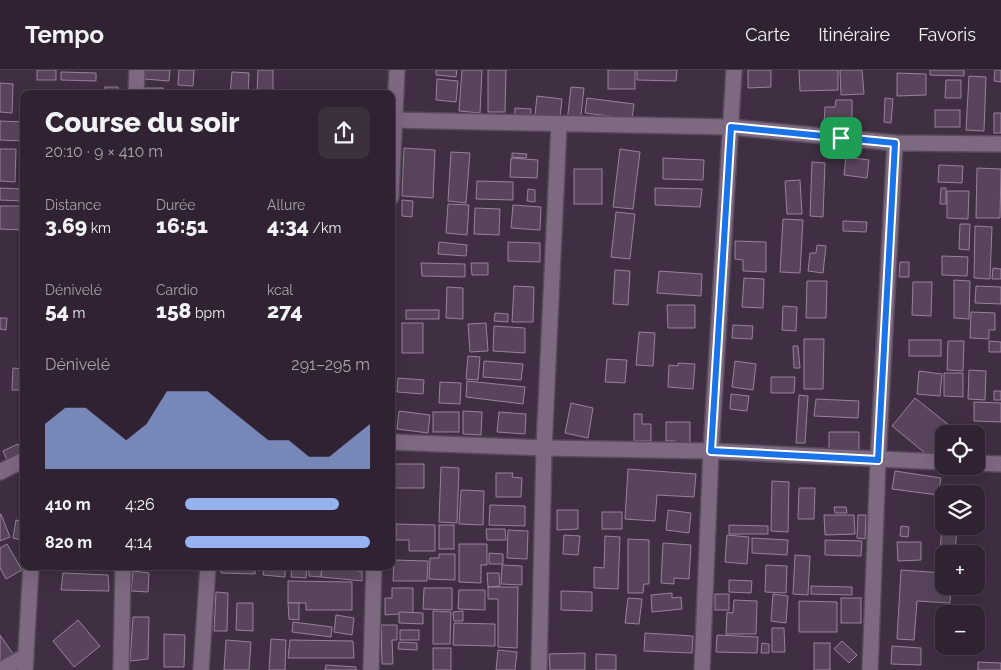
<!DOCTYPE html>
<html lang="fr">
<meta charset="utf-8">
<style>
:root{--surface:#302232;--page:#3c2f3e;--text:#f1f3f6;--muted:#a8a4ac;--line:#4b3f4d;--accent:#95b2f1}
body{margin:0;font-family:Raleway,sans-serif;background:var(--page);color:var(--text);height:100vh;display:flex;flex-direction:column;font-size:19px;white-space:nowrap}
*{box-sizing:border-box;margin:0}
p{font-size:16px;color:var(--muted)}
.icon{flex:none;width:28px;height:28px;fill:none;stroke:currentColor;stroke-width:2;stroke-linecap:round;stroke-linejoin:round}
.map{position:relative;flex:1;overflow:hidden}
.panel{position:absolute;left:20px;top:20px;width:375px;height:480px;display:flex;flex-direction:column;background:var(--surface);border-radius:10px;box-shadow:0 5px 20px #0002,0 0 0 1px var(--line)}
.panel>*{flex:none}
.controls{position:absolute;left:935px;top:355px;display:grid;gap:10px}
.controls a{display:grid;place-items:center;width:50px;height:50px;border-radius:10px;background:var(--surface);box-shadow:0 5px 20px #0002,0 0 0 1px var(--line);font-size:25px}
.pin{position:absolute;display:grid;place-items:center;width:42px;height:42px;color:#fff;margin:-21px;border-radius:10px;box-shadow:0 2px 8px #0006}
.round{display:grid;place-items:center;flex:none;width:52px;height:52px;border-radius:10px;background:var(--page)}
.summary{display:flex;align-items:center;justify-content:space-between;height:85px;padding:0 25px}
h1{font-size:28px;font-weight:800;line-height:38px}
.stats{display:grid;grid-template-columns:repeat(3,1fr);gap:8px;height:85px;padding:5px 25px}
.stats div{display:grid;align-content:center}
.stats b{font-size:21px;font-weight:800}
.stats small{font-size:14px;font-weight:400}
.stats p{font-size:14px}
.chart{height:140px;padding:10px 25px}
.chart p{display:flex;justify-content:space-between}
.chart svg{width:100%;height:90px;margin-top:5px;fill:var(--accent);opacity:.7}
ul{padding:0 25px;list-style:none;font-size:16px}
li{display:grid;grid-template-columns:80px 60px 1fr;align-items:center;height:38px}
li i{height:12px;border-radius:6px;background:var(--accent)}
header{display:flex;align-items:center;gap:30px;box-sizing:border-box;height:70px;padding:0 25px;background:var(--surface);border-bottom:1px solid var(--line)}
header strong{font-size:24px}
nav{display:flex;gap:28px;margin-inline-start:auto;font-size:18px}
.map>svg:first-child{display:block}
</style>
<header>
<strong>Tempo</strong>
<nav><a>Carte</a><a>Itinéraire</a><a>Favoris</a></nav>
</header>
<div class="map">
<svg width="1001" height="600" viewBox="0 0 1001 600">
<rect width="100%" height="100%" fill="#402e43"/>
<!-- building -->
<g fill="#58455b" stroke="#97829a">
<rect x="37" y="0" width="19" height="10"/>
<path d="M145 0H170L169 11 145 9Z"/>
<path d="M179 0H194L193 16 178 15Z"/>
<path d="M258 0H273V24H257Z"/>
<path d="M436 0H457L456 7 436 5Z"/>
<path d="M462 0H482L480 43 459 41Z"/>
<path d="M488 0H506L505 42H488Z"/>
<rect x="608" y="0" width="27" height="19"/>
<path d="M637 0H677L676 11 637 10Z"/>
<path d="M748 0H771V17L748 18Z"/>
<path d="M799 0H838V20L800 21Z"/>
<path d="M840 0H862L864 24 841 25Z"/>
<path d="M930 0H964V6L930 5Z"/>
<path d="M995 0H1001V12L994 11Z"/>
<path d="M61 2 96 3V11L61 10Z"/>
<path d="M232 2 249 3 248 24H230Z"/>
<path d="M897 3 926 4V25L897 26Z"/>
<path d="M969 6 986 7 984 61 966 60Z"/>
<path d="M437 9 458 11 456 32 436 30Z"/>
<path d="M946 10H961V28H945Z"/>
<path d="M0 13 13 14 12 43 0 42Z"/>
<rect x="105" y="17" width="13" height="7"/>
<path d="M571 17 584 18 580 54 567 52Z"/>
<rect x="145" y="18" width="18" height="6"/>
<path d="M537 26 562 29 560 48 535 45Z"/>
<path d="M587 28 634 34 632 49 585 43Z"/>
<path d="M885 28 893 29 891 53 884 52Z"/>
<path d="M836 30H852V56L824 55 825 37H835Z"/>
<path d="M515 38 531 39 530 51 514 50Z"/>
<rect x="935" y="40" width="25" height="17"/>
<rect x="994" y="43" width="7" height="20"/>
<path d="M0 51 24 52V71L0 70Z"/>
<path d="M404 78 435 80 433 128 402 126Z"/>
<path d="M0 79H16L15 112 0 111Z"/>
<path d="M620 79 640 82 633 139 613 137Z"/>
<path d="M451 82 470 83 466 133 448 131Z"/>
<path d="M512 83 527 84 526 88 512 87Z"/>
<path d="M846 87 869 90 867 108 844 105Z"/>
<path d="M511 88 538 90 537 108 510 107Z"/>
<path d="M663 88 704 90 703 110 663 109Z"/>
<path d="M812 92 825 93 823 147 810 146Z"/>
<path d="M939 95 963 96 962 113 938 112Z"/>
<path d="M977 98 1001 99 1000 148H976Z"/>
<rect x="574" y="99" width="28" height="35"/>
<path d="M800 110 802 144H787L785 111Z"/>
<path d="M477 111 513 112V130L476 129Z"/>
<path d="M0 118 22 119 21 131 0 130Z"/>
<path d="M655 118 702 119 700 137 655 135Z"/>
<path d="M941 118H946V134H940Z"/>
<path d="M528 119 535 120V132L527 131Z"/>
<path d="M947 121H969L968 149 947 148Z"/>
<path d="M402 130 413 131 412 147 402 146Z"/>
<path d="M448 134 469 135 467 165 446 163Z"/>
<path d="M513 135 541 137 540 160 511 158Z"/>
<path d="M0 136H24V160L0 159Z"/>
<path d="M475 138 500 139 499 165 474 164Z"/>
<path d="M616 142 635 144 630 189 611 187Z"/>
<path d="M783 149 803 150 800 203 780 202Z"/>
<path d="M843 151 867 152 866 162 843 161Z"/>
<path d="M960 154H970L969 180 959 179Z"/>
<path d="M975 156 992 157 990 209 974 208Z"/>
<path d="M735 171 766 172V202L743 201V190L735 189Z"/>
<path d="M439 172 467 175 466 186 438 184Z"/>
<path d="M508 172 540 173V192L508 191Z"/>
<path d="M817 175 826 176 823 203 808 201 810 183H816Z"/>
<path d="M942 186 968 187 967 206 942 205Z"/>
<path d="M900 192H909V207H899Z"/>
<path d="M421 193 465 194V207L422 206Z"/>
<path d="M471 193H488V205H472Z"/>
<path d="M993 198 1001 199V209H992Z"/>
<path d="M615 200 630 201 628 235 613 234Z"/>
<path d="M659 201 702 204 701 226 657 223Z"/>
<path d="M744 208 764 209 763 238 742 237Z"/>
<path d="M954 210 970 211 969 249 954 248Z"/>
<path d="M807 211H827L826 248H806Z"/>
<path d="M913 212H932L931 246 912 245Z"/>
<path d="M514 216 534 217 533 252H512Z"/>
<path d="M976 216 1001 217V234L975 233Z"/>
<path d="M447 217 463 218V249L446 248Z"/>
<path d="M667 235H695V258H668Z"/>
<path d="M783 236 797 237 796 261 782 260Z"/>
<rect x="406" y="240" width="33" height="9"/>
<path d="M971 242 995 243V260H989V269L970 268Z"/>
<path d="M495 243 508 244V252L494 251Z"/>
<path d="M0 248H7L6 260 0 259Z"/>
<rect x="402" y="253" width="21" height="30"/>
<path d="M486 253 488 281 470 282 468 254Z"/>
<path d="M733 255 753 256 752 269 732 268Z"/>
<path d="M494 256 525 258V283L493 281Z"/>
<path d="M639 262 655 263 653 296 636 295Z"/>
<path d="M804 269H824L823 319H804Z"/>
<rect x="909" y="270" width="32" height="16"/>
<path d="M948 271H964L963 301 947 300Z"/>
<path d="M989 271 1001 272V282H989Z"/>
<path d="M793 276H798L800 298H794Z"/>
<path d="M468 286 480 287 478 310 466 309Z"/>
<path d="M607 289 627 290 625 313 605 312Z"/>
<path d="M484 291 523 294 521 310 483 307Z"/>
<path d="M735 291 756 294 753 320 732 317Z"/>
<path d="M678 293 695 294 693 319 668 317 669 295 678 296Z"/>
<path d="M13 298 24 299V320H12Z"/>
<path d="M969 300 986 301 985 330 968 329Z"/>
<path d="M919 301 942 304 940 326 917 324Z"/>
<path d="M944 303H963V327L944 326Z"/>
<path d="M771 307H795L794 323H771Z"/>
<path d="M398 308 424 310 423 324 397 322Z"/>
<path d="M467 311 525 317 523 334 466 327Z"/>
<path d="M440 312 461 313 460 334 439 333Z"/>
<rect x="994" y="321" width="7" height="9"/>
<path d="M731 324 749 326 747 341 730 339Z"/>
<path d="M799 325 808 326 805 373H796Z"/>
<path d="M915 328 954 359 950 364H944V383L939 379 931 388 892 356Z"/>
<path d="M816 329 859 331 858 348 814 346Z"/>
<path d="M974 332 1001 333V352L974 351Z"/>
<path d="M571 333 593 338 588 368 565 363Z"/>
<path d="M399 341 430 345 428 363 397 359Z"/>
<path d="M463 341 482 342 481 365 463 364Z"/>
<rect x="433" y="342" width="26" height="20"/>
<path d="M499 342 526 344 525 364 497 362Z"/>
<path d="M634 344H642V354H651V371H634Z"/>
<path d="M666 352H690V376H675V371H666Z"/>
<path d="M829 362H859V382L829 381Z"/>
<path d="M18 374 23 383 7 390 3 381Z"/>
<rect x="391" y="394" width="33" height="24"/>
<path d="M441 397 459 398 457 453 439 452Z"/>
<path d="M628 399 696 404 694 427 657 425 655 451 625 449Z"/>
<path d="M895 401 941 408 938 425 892 419Z"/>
<path d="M496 403H513L512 407 522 408 521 427H496Z"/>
<path d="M772 411 789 412 788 462 771 461Z"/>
<path d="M799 418H815L814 449H798Z"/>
<path d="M461 420 484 421 483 455 459 454Z"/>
<path d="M944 430V456H957L955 483 940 481Z"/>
<path d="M490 435 525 436V456L489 455Z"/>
<path d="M834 437H846L847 443H835Z"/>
<path d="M557 440H578V459L557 460Z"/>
<path d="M668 440 691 443 689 463 666 460Z"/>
<rect x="602" y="442" width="20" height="17"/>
<path d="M1 444 10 467 0 471V445Z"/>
<path d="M824 445H854L855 464 825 465Z"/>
<path d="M858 445H866L865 469 857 468Z"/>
<path d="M16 450 24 452 22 470 13 468Z"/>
<path d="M396 454 435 455V481H409V470H396Z"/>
<rect x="439" y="455" width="15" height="24"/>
<path d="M729 455 768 456V464H729Z"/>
<path d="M901 456 909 457 908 467 900 466Z"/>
<path d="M486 459H505L506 470H487Z"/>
<path d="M508 460 528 461 527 489 507 488Z"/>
<path d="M564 465 580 466 578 485 563 484Z"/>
<path d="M727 465 749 467 747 494 725 492Z"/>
<path d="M605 466 620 467 618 519 594 518V497L604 498Z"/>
<path d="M752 468 788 470 787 485 752 483Z"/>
<path d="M628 469 649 470V514H644L643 523H628Z"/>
<path d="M825 470 862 471 861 486 825 485Z"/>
<path d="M897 472H921V490L898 491Z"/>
<path d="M663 473 691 475 689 509 674 508V514L661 513Z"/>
<path d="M7 474 22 500 6 509 0 498V478Z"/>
<path d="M459 474H487V495H481V513L459 512Z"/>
<path d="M489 483 503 484V494H489Z"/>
<path d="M439 484H455V510L429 509 430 488H439Z"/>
<path d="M795 485 810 486 808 525 793 524Z"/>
<path d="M394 490 428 491 427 511H393Z"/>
<path d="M502 495 522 496V515L501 514Z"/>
<path d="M766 495 787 496 786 523 765 522Z"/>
<path d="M222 496H255V504L221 503Z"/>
<path d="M264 496H285V507L263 505Z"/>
<path d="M292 496H307L306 508 291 507Z"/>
<path d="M309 496H322L321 507 309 506Z"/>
<path d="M322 496H358L357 501H362V511L321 507Z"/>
<path d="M901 500 944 503V516H951L950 533 917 531 914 570 897 569Z"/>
<path d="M133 501 149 503 148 522 131 521Z"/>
<path d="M63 503 108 505 109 521 61 520Z"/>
<path d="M487 503H499L500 516 488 517Z"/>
<path d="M729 510 752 511 751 523 729 522Z"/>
<path d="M288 511 352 512V540H306V533H288Z"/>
<path d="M811 516 852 517V525L811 524Z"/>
<path d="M488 517H518L517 578 498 577V529H488Z"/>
<path d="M392 518H413V543L385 545V528H392Z"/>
<path d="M424 518H452V540L423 539Z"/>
<path d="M459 520H485V540L458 539Z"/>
<path d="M561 521 592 522V541L561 540Z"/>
<path d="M216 522 228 523 227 561H214Z"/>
<path d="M672 523V528L681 527 682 539 652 542 651 525Z"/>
<rect x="715" y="524" width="14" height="16"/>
<path d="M773 524 788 526 786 553 771 551Z"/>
<path d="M628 528 642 529 639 554 625 553Z"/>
<rect x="841" y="528" width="20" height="25"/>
<path d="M734 530 757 531 756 564H726L727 542 733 543Z"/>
<path d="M799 531 837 532V562H799Z"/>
<path d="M237 533H253V561L236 560Z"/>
<path d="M288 533H299V550L289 549Z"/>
<path d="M433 541 451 542 450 574H433Z"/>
<path d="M463 541V551H454L453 542Z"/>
<path d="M399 542 423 543V554L399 553Z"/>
<path d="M336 545 354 548 352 565 334 562Z"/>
<path d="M133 547H149L148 589 130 591Z"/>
<path d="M78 550 100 576 74 597 53 571Z"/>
<path d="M293 552 332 557 331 567 292 562Z"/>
<path d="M454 553 495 554V576L453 575Z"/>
<path d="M381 555H397V570H392L393 594H382Z"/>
<path d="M772 558H784L785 582H772Z"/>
<rect x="400" y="560" width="19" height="10"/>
<path d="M645 563 693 566 692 583 644 581Z"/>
<path d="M164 564 185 565 184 597H164Z"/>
<path d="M0 565 13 584 0 592Z"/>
<path d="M717 565 758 567 757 583 716 582Z"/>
<path d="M271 569 286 570 285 600H269Z"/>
<path d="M226 570 251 572 249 600H224Z"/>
<path d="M290 570 353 571 354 588H288Z"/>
<path d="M842 571 857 585 849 593 834 579Z"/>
<path d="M399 572 417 573V580L398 579Z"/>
<path d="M762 573 769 574V583H761Z"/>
<rect x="814" y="573" width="16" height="27"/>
<path d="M892 576 921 578V595L891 594Z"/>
<rect x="433" y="578" width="18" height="22"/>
<path d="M498 580 517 582 515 600H496Z"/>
<path d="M585 583V600H550L549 584Z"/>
<path d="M596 584 616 585V600H596Z"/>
<path d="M978 592 1001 593V600H978Z"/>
<path d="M326 595 356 597V600H325Z"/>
</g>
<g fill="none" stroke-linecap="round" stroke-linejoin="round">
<defs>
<g id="minor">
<path d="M136 24 137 0"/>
<path d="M391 50 731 57 895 73 1001 74"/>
<path d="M391 127 397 0"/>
<path d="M391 372 544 378 711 381 944 392"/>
<path d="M976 393 1001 394"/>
<path d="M0 402 24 390"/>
<path d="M0 600 26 586"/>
<path d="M25 600 31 496"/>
<path d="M121 600 123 496"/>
<path d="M201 600 208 496"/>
<path d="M371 600 374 496"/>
<path d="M539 600 544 378 559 55"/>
<path d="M702 600 711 381 734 0"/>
<path d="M870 600 878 390 895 73"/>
</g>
</defs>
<!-- minor casing -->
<use href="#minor" stroke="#584a5b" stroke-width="18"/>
<!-- minor -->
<use href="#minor" stroke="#7d6980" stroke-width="15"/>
</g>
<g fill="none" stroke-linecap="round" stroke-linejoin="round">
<defs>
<path id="route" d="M731 57 895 73 878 390 711 381Z"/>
</defs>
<!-- route casing -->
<use href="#route" stroke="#fff" stroke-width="10"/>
<!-- route -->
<use href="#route" stroke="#1a73e8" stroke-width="6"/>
</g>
</svg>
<div class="controls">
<a><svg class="icon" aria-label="locate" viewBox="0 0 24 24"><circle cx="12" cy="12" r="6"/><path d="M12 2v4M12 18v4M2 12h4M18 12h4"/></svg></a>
<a><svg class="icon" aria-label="layers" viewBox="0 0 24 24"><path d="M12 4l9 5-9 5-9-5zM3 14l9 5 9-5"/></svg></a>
<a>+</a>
<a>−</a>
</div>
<div class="pin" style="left:841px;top:68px;background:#1e9e55"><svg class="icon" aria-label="arrive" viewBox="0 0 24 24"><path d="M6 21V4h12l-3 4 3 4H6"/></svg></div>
<section class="panel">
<div class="summary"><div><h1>Course du soir</h1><p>20:10 · 9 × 410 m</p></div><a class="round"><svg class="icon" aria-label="share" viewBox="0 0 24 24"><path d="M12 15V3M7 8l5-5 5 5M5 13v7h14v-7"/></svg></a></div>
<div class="stats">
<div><p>Distance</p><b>3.69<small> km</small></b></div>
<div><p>Durée</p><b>16:51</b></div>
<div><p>Allure</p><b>4:34<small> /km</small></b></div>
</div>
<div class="stats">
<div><p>Dénivelé</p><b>54<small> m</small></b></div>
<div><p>Cardio</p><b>158<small> bpm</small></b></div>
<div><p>kcal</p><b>274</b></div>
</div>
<div class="chart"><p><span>Dénivelé</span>291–295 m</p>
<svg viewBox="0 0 160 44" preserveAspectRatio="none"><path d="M0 44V22L10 14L20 14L30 22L40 30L50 22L60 6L70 6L80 6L90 14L100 22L110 30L120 30L130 38L140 38L150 30L160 22V44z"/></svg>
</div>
<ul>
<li><b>410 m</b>4:26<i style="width:83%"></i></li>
<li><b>820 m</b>4:14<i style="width:100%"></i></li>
</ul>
</section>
</div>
